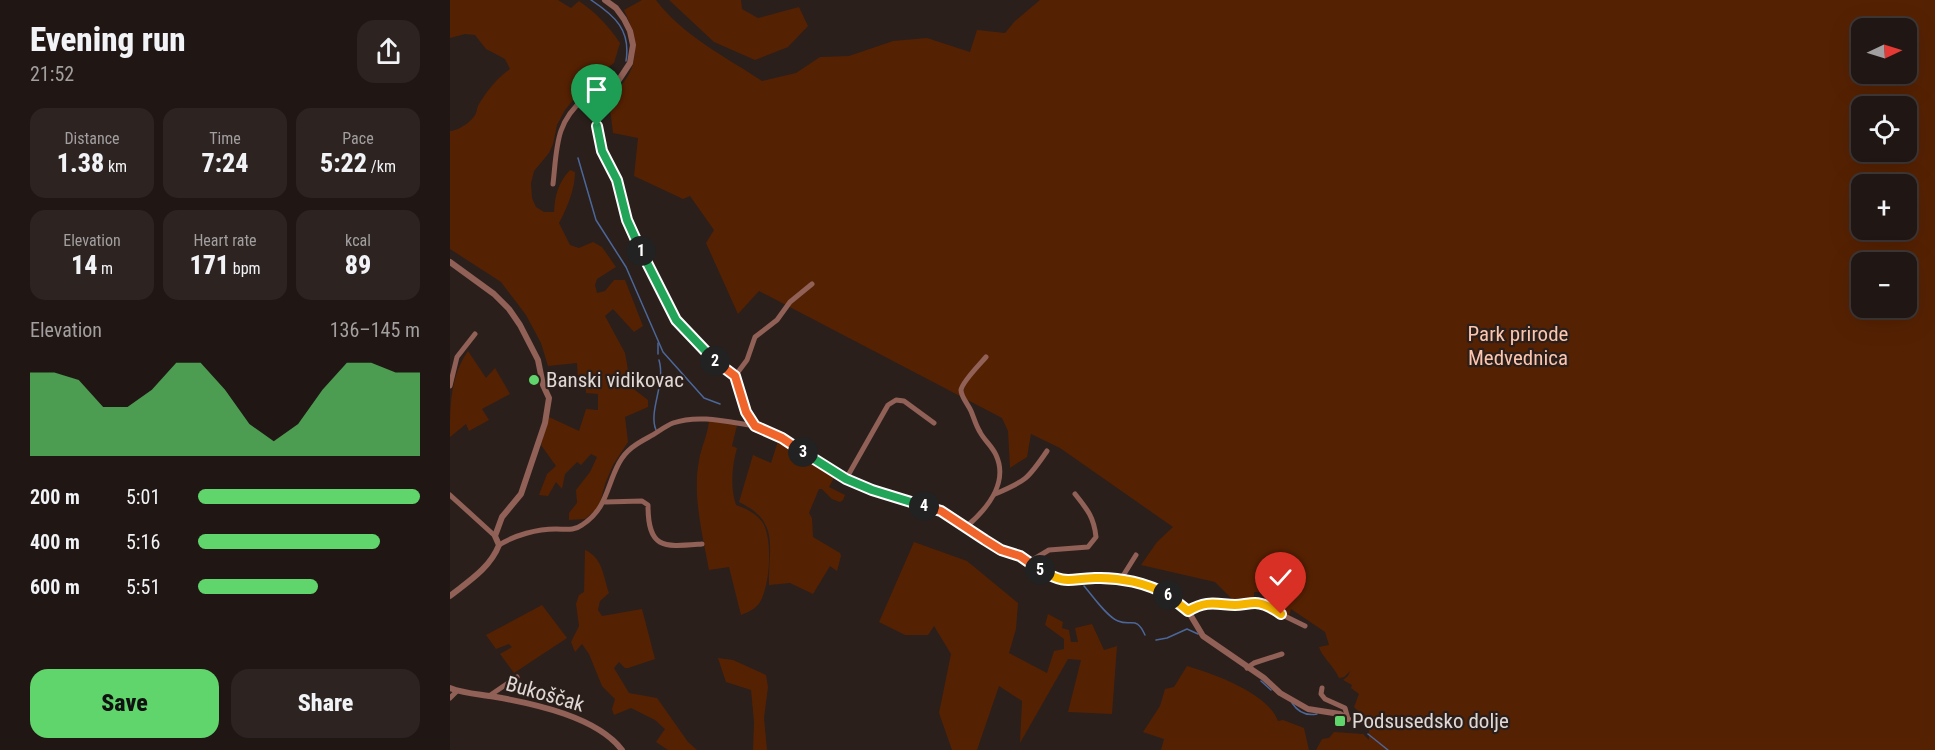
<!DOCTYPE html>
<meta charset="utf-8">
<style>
:root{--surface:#201714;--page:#2d2422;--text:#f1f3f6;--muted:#a29fa0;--line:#3d3634;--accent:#5fd56b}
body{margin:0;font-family:"Roboto Condensed",sans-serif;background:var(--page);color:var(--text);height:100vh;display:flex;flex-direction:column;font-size:22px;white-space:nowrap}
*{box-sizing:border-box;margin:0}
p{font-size:20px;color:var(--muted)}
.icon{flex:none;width:33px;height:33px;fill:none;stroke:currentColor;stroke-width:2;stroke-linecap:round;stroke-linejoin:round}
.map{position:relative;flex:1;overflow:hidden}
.panel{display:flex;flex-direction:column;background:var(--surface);width:450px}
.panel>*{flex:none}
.needle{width:39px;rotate:86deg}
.fabs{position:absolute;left:1401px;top:18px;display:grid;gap:12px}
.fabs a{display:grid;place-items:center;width:66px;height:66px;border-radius:12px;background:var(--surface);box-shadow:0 6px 24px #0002,0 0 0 2px var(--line);font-size:30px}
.pin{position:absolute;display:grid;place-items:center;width:51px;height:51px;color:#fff;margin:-62px -26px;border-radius:50% 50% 50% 0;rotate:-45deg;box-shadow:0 0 6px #0007}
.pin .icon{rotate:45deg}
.km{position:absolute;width:30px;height:30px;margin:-15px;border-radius:50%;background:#222;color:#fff;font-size:16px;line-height:30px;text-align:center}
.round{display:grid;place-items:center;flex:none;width:63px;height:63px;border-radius:18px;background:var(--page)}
.overview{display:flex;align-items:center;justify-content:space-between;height:102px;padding:0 30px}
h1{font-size:33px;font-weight:800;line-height:45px}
.stats{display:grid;grid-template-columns:repeat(3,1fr);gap:9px;height:102px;padding:6px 30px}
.stats div{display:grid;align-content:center;border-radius:15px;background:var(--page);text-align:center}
.stats b{font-size:26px;font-weight:800}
.stats small{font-size:16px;font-weight:400}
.stats p{font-size:16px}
.chart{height:168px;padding:12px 30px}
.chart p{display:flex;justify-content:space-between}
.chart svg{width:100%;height:108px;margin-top:6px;fill:var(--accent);opacity:.7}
.button{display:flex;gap:12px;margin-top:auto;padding:12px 30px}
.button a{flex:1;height:69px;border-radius:18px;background:var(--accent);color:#111;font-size:24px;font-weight:800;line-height:69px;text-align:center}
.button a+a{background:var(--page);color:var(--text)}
ul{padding:0 30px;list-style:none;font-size:20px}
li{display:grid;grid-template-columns:96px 72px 1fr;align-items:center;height:45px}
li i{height:15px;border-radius:8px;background:var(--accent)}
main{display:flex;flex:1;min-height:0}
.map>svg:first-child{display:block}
</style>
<main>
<section class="panel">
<div class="overview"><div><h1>Evening run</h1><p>21:52</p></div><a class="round"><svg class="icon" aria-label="share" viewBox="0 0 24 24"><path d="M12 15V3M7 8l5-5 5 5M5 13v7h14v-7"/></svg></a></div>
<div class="stats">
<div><p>Distance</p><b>1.38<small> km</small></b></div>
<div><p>Time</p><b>7:24</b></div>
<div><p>Pace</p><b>5:22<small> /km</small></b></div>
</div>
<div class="stats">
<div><p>Elevation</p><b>14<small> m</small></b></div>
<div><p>Heart rate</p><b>171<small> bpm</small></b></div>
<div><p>kcal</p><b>89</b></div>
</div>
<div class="chart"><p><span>Elevation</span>136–145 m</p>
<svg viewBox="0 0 160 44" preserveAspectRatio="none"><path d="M0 44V10L10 10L20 13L30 24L40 24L50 17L60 6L70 6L80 17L90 31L100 38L110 31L120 17L130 6L140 6L150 10L160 10V44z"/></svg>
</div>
<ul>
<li><b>200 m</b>5:01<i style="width:100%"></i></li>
<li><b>400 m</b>5:16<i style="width:82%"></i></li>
<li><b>600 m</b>5:51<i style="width:54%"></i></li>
</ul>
<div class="button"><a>Save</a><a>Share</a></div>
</section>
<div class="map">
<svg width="1485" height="750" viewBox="0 0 1485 750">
<rect width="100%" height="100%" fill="#2a1f1b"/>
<!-- green -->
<g fill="#552103" fill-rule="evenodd">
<path d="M0 0H108L121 8 129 1C146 13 158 25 170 43L164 63 137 83 115 110 107 125 103 144 99 153 84 171 81 183 82 198 86 207 94 212H104C105 195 108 183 120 170L125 172C125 189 117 208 109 223L120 245 129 248 143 242 152 247 166 267 147 279 145 285 147 293 155 291 164 280H175L193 326 184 332 163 309 155 316 175 353 181 387 198 400V407L175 417 178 442 163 465 155 484 149 507 135 519 119 520V513L127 503 126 490 140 472 147 457 141 454 131 465 127 462 115 474 112 489 106 482 98 496 89 495 97 474 106 466 91 445 99 417 129 431 136 409 148 410V394L136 393V381L128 380 127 363 98 366 91 343 76 315 51 282 0 249V131C8 131 23 121 26 113 27 110 27 107 29 104 37 91 47 78 60 69L55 59 36 49 25 35 15 34 0 38Z"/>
<path d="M192 0H206C232 35 276 57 312 81L346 73 370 57 399 56 443 41 477 38 520 52 527 30 555 33 565 21 590 0H1485V750H866L872 739 879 738 884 732 913 734 919 740V730L908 720 910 713 904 707 909 694 901 688 902 685 893 680 898 676 900 671 894 677 889 678C883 665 872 657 869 647L879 645 875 632 841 609 839 616 814 604V592H804V602L787 604 765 582 691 565 707 542 723 527 610 448 581 434 577 457 560 468 558 431 552 418 309 291 288 314 256 243 264 230 240 196 233 199 184 176 188 138 163 133 159 101C165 92 174 83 179 74 190 55 183 28 174 10ZM1412 28H1456V74H1412ZM1412 106H1456V152H1412ZM1412 184H1456V230H1412ZM1412 262H1456V308H1412Z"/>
<path d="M219 0H291L292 9 308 18 349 7 358 26 338 47 305 60 264 42Z"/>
<path d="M18 351 36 378 45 368 60 394 32 409 39 420 19 431 16 424 0 437C0 407 0 376 18 351Z"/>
<path d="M259 420 287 425 282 446 287 448C282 466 280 487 286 505 297 509 306 513 313 523 323 541 320 585 310 602 306 609 298 612 291 615L279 567 259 570C253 537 242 494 249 461 251 447 258 435 259 420Z"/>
<path d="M328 441 344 448 385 476 379 487 395 495 393 500 390 502 382 499 372 489H369L359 513 362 518 363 537 390 553 391 556 387 571 380 566 363 594 340 583 319 585C318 548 331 522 289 502L303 455 321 463Z"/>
<path d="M464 542 517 561 568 603 566 629 559 653 597 673 604 651 614 649V639L595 625 598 614 613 622 612 628 619 630 621 642H628L625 628 642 624 654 650 667 646 662 714 618 712 631 660 618 659 570 743 572 701 549 686 527 750H502L489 713 501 654 484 626 478 635H455L429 622Z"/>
<path d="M135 550C153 558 153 576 159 593L150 601 148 610 152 616 192 609 205 659 178 668H175L169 662 164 668 179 693 207 698 238 742 247 750H218L206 742 215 729 205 720 181 708 164 715 162 709 165 699 152 686 139 654 132 644 125 652 121 642 129 626 126 604 129 595 134 592Z"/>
<path d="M92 605 117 638 64 673 50 654 62 647 59 644 46 649 36 635Z"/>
<path d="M268 658 283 660 316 675 318 687 314 718 317 750H303L304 722 301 690 276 682Z"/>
<path d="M737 666C764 674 818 693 828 721L833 720 854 728 859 750H711L714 739 693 732 710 706 715 689 724 687Z"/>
</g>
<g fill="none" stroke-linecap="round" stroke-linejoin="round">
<!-- stream -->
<g stroke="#4b679a" stroke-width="1.5">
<path d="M141 0C165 16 181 30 176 61"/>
<path d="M128 158 146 220 176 267 213 352 254 398 270 404"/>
<path d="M208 343V354"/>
<path d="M206 430C198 411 216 384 209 360"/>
<path d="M634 586C642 595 657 617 668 621 682 627 686 615 695 635"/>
<path d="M706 640 717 638 737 629 748 634"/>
<path d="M811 681 821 690"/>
<path d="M842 703C848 712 857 716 867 714"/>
<path d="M918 734 938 750"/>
</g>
<!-- minor -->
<g stroke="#916056" stroke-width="5">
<path d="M103 184C107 149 105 122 134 99 146 89 148 87 164 87"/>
<path d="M285 376 297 360 305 337 327 320 340 302 362 284"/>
<path d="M0 386 7 357 25 334"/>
<path d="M396 479 438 405 446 400 454 401 484 423"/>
<path d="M545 494C576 481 578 479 597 451"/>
<path d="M0 495 45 536"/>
<path d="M155 502 192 501 198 505C198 550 214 547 252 544"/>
<path d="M516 527C536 510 559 483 546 455 542 446 534 440 530 432 526 426 524 418 521 411 518 404 511 397 511 390 512 382 530 364 536 357"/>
<path d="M49 545C65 535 87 529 106 529 116 529 124 531 132 525 157 509 156 487 169 463 176 450 186 444 199 437 207 433 215 426 223 423 249 414 278 422 305 426"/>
<path d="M579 562 599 550 638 547 646 537C644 517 637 509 625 494"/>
<path d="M671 579 686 555"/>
<path d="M738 611 750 604 762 602 786 605 808 603 855 626"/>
<path d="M797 668 804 663 832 654"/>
<path d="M872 688 871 694 875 699 895 708 898 719"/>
<path d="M39 696 67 677"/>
<path d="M0 698 7 691"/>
</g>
<!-- tertiary -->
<g stroke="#916056" stroke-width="6">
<path d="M155 0 166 8 174 19 180 31 183 45 180 63 153 104 148 116 147 136 152 151 167 180 177 220 185 237 226 320 259 356 285 376 296 412 305 426 332 438 385 474 396 479 422 490 491 511 535 540 551 550 570 556 607 580 616 582 644 578 671 579 714 593 738 611 753 636 814 678 830 693 858 709 890 714 898 719"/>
<path d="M0 262 44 294 59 309 70 325 88 360 93 385 99 398 95 423 71 494 52 517 45 536 49 545C40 568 19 581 0 596"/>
<path d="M0 688C15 694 30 694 46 697 85 704 147 717 172 750"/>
</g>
</g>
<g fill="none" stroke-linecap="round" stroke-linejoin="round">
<defs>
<path id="split-1" d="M147 126 152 151 167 180 177 220 191 251"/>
<path id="split-2" d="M191 251 226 320 265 361"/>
<path id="split-3" d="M265 361 285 376 296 412 305 426 332 438 353 452"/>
<path id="split-4" d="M353 452 396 479 422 490 474 506"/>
<path id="split-5" d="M474 506 491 511 535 540 551 550 570 556 590 570"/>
<path id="split-6" d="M590 570C617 585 617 579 645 578 670 577 697 583 718 595"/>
<path id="split-7" d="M718 595 738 611C757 600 765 604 785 605 792 605 798 603 805 603 814 603 824 609 831 614"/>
</defs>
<!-- split-1 casing -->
<use href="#split-1" stroke="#fff" stroke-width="12"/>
<!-- split-2 casing -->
<use href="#split-2" stroke="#fff" stroke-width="12"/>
<!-- split-3 casing -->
<use href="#split-3" stroke="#fff" stroke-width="12"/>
<!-- split-4 casing -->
<use href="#split-4" stroke="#fff" stroke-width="12"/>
<!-- split-5 casing -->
<use href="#split-5" stroke="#fff" stroke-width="12"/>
<!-- split-6 casing -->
<use href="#split-6" stroke="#fff" stroke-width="12"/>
<!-- split-7 casing -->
<use href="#split-7" stroke="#fff" stroke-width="12"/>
<!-- split-1 -->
<use href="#split-1" stroke="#22a559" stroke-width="8"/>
<!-- split-2 -->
<use href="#split-2" stroke="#22a559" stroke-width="8"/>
<!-- split-3 -->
<use href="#split-3" stroke="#f0652b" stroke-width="8"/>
<!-- split-4 -->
<use href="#split-4" stroke="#22a559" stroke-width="8"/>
<!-- split-5 -->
<use href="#split-5" stroke="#f0652b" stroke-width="8"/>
<!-- split-6 -->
<use href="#split-6" stroke="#f5b400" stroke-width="8"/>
<!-- split-7 -->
<use href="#split-7" stroke="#f5b400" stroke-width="8"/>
</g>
<!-- markers -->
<g fill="#5fd56b" stroke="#2a1f1b" stroke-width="2">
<circle cx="84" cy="380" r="6"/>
<rect x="884" y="715" width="12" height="12" rx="3"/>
</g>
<g text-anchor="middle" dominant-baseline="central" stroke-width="4.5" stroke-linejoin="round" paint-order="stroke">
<!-- park labels -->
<g font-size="21" fill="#fcc5ad" stroke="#2a1f1b">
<text x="1068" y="334">Park prirode<tspan x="1068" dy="24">Medvednica</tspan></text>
</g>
<!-- poi labels -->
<g font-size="21" fill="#e0d8d5" stroke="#2a1f1b" text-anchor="start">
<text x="96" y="380">Banski vidikovac</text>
<text x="902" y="721">Podsusedsko dolje</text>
</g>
<!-- street labels -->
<g font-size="21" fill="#e0d8d5" stroke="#2a1f1b">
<text transform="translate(95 694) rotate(16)">Bukoščak</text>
</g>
</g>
</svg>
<div class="fabs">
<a><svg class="needle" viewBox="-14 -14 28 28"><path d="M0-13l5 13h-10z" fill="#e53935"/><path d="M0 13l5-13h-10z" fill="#a29fa0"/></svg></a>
<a><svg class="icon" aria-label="locate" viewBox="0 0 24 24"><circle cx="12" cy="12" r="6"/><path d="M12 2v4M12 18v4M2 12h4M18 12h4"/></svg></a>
<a>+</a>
<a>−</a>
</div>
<div class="pin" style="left:147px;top:126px;background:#1e9e55"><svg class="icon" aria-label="arrive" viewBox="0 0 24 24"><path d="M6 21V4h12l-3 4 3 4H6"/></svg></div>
<div class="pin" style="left:831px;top:614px;background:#d93025"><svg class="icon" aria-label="check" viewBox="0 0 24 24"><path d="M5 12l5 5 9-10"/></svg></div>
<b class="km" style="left:191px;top:251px">1</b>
<b class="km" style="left:265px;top:361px">2</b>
<b class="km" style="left:353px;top:452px">3</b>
<b class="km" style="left:474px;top:506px">4</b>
<b class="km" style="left:590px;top:570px">5</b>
<b class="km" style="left:718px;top:595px">6</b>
</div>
</main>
